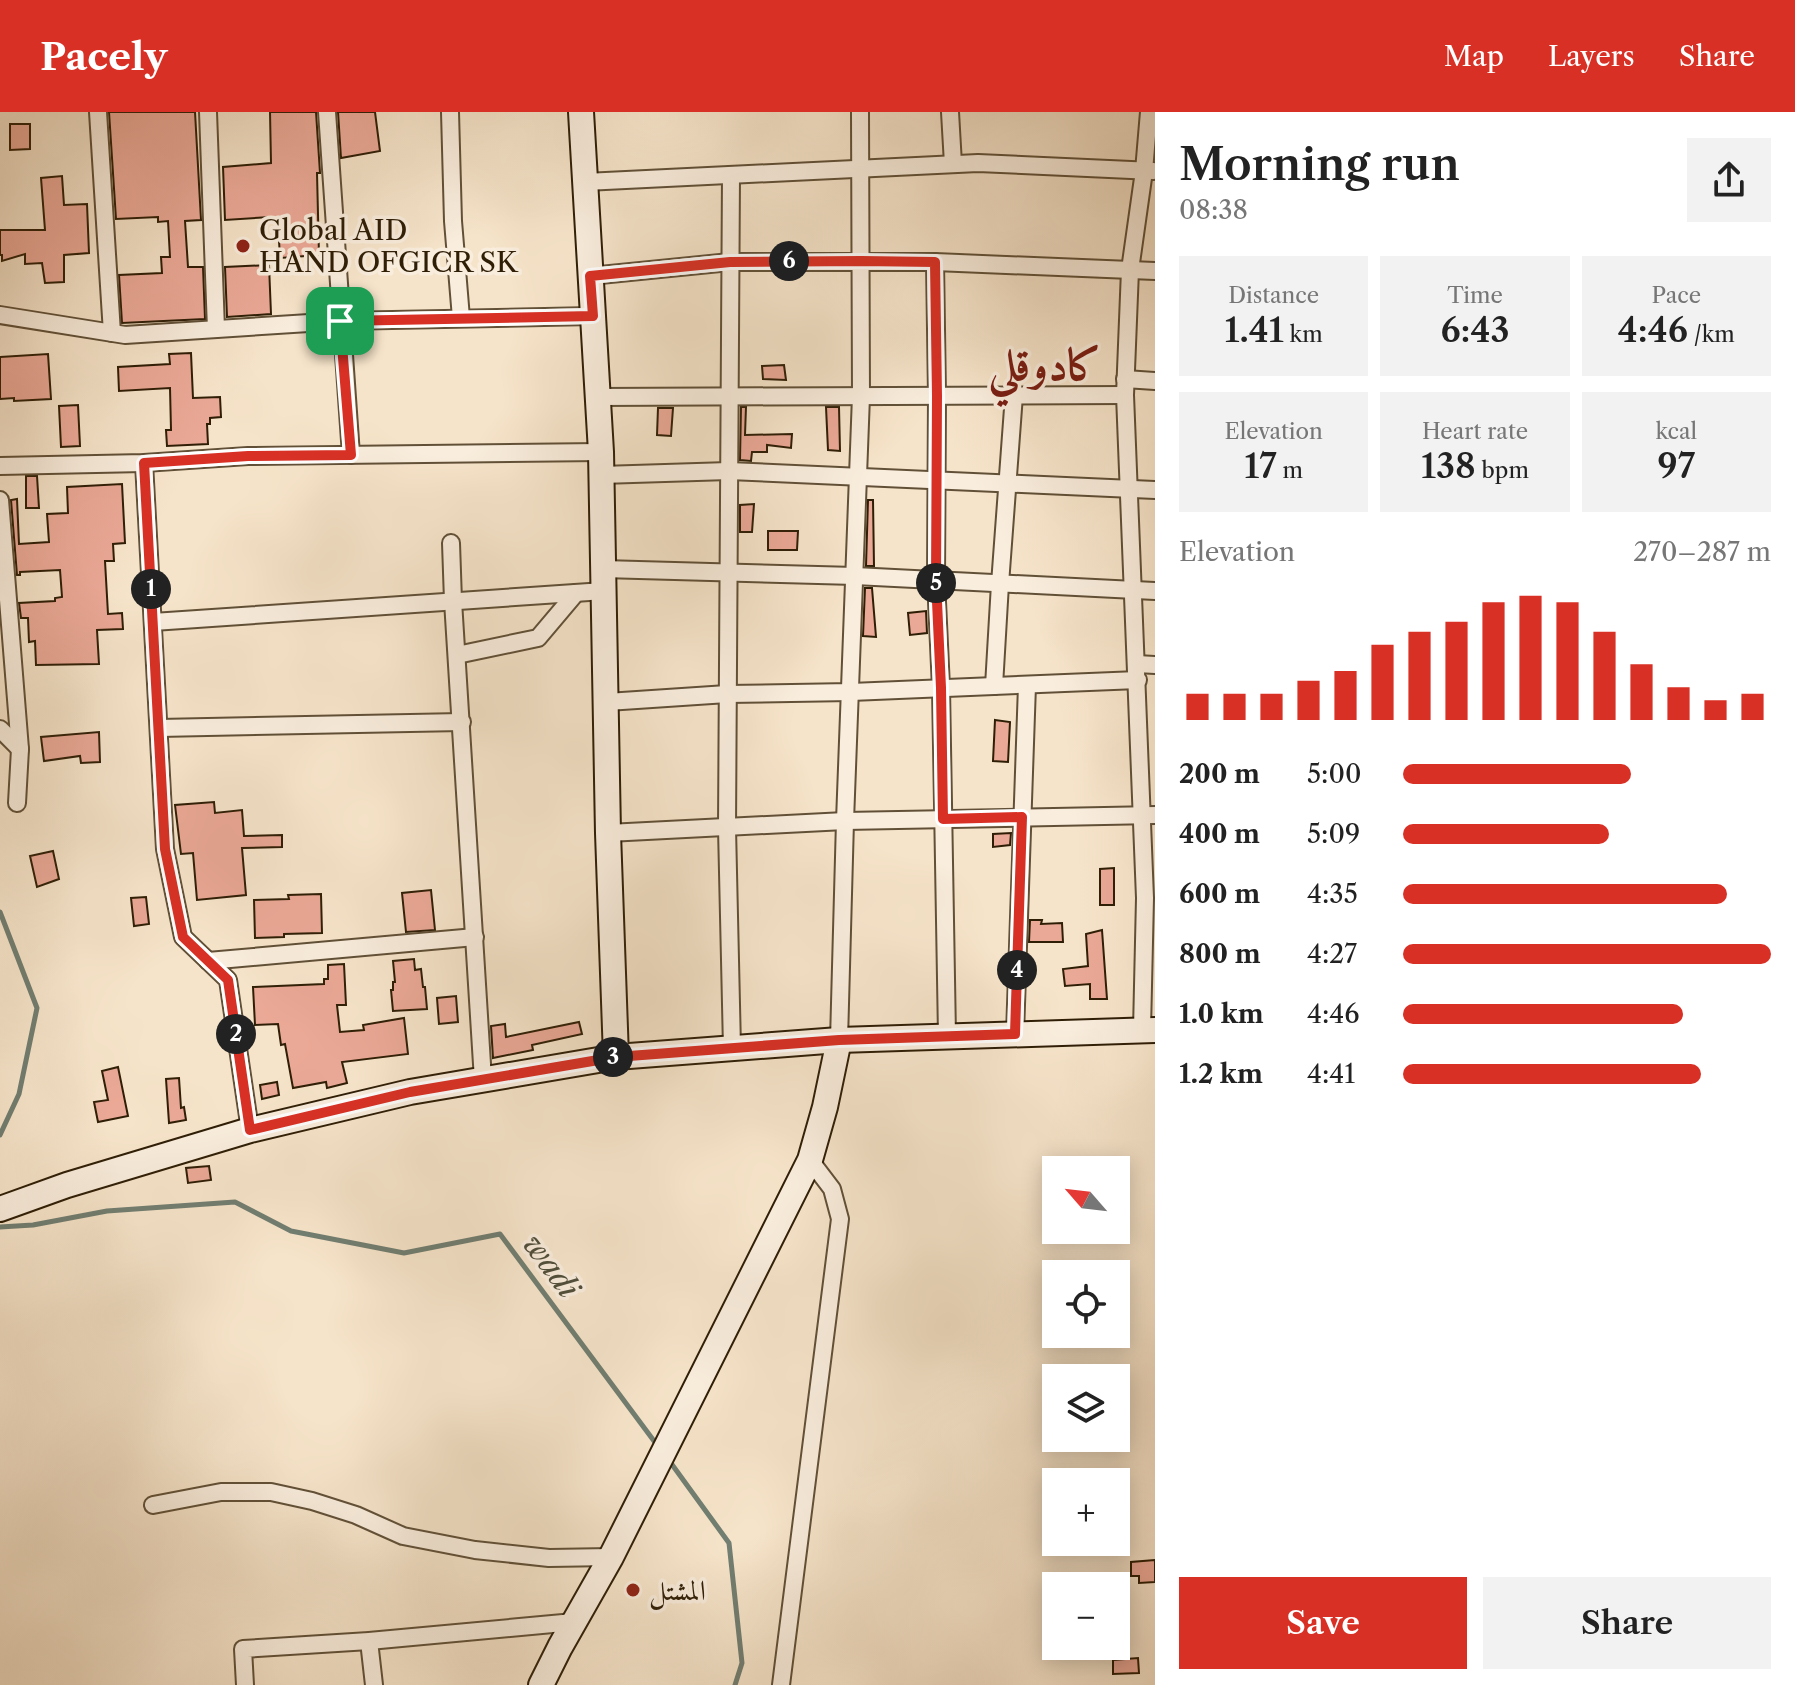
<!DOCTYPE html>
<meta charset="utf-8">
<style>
:root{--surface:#fff;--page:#f2f2f2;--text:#222;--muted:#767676;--accent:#d93025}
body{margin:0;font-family:"Libre Caslon Text",Amiri,serif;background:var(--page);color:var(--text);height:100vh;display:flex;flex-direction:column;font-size:30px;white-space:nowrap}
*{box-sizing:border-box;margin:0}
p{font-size:26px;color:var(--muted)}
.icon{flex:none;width:44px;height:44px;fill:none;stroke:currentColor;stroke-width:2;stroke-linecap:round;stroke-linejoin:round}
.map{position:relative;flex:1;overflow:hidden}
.side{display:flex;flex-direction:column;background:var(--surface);width:640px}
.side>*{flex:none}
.needle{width:52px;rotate:298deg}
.buttons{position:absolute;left:1042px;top:1044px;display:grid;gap:16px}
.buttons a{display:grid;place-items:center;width:88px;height:88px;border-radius:0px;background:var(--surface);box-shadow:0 4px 20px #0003;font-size:40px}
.pin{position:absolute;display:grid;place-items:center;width:68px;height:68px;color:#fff;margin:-34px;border-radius:16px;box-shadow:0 4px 12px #0006}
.km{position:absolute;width:40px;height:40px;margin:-20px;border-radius:50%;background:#222;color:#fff;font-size:22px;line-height:40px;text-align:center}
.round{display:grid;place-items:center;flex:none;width:84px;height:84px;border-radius:0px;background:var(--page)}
.head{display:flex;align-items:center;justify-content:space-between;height:136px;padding:0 24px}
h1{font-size:44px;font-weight:600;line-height:60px}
.stats{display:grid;grid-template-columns:repeat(3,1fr);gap:12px;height:136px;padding:8px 24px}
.stats div{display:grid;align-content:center;border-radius:0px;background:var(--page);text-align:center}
.stats b{font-size:34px;font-weight:600}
.stats small{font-size:22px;font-weight:400}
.stats p{font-size:22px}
.chart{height:224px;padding:16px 24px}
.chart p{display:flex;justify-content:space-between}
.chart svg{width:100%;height:144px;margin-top:8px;stroke:var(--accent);stroke-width:6}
.primary-button{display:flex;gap:16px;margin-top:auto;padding:16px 24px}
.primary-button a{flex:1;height:92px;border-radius:0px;background:var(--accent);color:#fff;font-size:32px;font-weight:600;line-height:92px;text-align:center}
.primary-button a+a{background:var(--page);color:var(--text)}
ul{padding:0 24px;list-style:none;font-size:26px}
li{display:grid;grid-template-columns:128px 96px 1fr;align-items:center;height:60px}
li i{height:20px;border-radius:10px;background:var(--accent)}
header{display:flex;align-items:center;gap:48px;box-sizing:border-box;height:112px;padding:0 40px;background:var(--accent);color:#fff}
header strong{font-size:38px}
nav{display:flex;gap:44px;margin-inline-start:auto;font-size:28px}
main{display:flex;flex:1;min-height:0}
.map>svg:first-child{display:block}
</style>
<header>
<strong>Pacely</strong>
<nav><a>Map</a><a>Layers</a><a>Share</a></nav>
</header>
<main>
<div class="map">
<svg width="1155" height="1573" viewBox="0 0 1155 1573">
<rect width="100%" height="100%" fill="#f6e4ca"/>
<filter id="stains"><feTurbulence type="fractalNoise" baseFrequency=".0025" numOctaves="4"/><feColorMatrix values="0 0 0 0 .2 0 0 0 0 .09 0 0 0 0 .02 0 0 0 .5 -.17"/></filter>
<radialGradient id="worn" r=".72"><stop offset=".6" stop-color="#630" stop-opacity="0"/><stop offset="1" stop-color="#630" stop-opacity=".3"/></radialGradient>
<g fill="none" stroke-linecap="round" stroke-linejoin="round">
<!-- stream -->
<g stroke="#717e71" stroke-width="5">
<path d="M0 800 37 896 19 982 0 1023"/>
<path d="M0 1115 33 1113 107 1099 235 1090 291 1119 404 1141 500 1122 657 1333"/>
<path d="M668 1347 729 1431 742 1551 735 1573"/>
</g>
</g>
<!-- building -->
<g fill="#eaa896" stroke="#2f1e06" stroke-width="2">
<path d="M109 0H195L201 108 185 109 188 155H203L205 207 122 211 119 163 162 161 161 145H170L168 109 158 110V105L116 107Z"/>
<path d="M270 0H316L320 61H317L319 143 280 146 278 110H271L270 105 225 108 223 55 271 51Z"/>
<path d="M338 0H375L380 39 341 46Z"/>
<path d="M10 12H30V37L10 38Z"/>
<path d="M62 64 64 93 87 92 89 141 64 143V170L45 171 42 151 25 152V142L2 149V143H0V118H45L41 66Z"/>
<path d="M269 153 271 202 227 205 225 155Z"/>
<path d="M191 241 193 286 220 285 221 305 210 306V312H207L208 332 167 334 166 318H171L170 276 119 279 118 255 170 252 169 242Z"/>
<path d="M48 242 51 287 14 289V286L0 287V245Z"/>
<path d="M784 253 786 268 763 267 762 254Z"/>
<path d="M78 293 80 334 61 335 59 294Z"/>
<path d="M741 295H746L745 323 792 322 791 336 767 333V340H752L751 349 740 348Z"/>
<path d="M826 295H839L840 339 828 338Z"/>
<path d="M658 296H673L671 324 657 323Z"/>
<path d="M26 364H37L39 396H26Z"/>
<path d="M122 372 125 431 113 432 114 449H105L108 502 122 501 123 517 97 518 99 552 36 553 35 529 29 530 28 506H21L19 491 55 489V486L62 485 60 458 20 460V463H17L11 388 17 387 19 432 49 430 47 402 68 401 67 375Z"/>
<path d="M868 388H873L874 454H866Z"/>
<path d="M754 392 752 420H740V393Z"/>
<path d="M768 419H798L797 438H768Z"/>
<path d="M865 476H872L876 525 863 524Z"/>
<path d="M926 499 927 521 910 523 908 501Z"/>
<path d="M995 608 1010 610 1008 650 993 649Z"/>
<path d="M99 620 100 650 81 651 80 644 44 649 41 625Z"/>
<path d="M214 690 215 701 242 698 244 724 282 723V735L242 736 246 783 197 788 193 741 181 742 175 693Z"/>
<path d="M1011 721 1010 733 993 735V722Z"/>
<path d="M53 739 59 767 37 775 30 744Z"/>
<path d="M1114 756V793H1100V757Z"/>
<path d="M431 778 435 818 406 820 402 781Z"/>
<path d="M321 782 322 821 284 822V825L255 826 254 788 289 787 288 783Z"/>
<path d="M146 785 149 812 134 814 131 786Z"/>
<path d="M1030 808H1042L1041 812 1062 811 1063 830H1029Z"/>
<path d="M1102 818 1107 887H1090V872L1065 874 1063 857 1088 854 1086 822Z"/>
<path d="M414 847 415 858 421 857 423 875H425L427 897 393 899 391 878H393V870H395L393 849Z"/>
<path d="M344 852 346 893H337L340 920 364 918 363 913 404 906 408 942 342 950 347 971 327 976 326 970 293 976 285 932 281 933 278 912 255 913 253 875 324 872V867H328V853Z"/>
<path d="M456 884 458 910 439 912 437 886Z"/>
<path d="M579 910 582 922 532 933 533 938 493 946 491 914 505 912 506 925Z"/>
<path d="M118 955 128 1004 98 1010 94 990 108 988 102 959Z"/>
<path d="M179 966 181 996 184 995 186 1008 169 1011 166 967Z"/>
<path d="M277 970 279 983 262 987 260 973Z"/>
<path d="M209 1054 211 1068 188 1071 186 1056Z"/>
<path d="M1155 1448V1470L1139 1471V1464H1131V1450Z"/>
<path d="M1138 1546 1139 1561 1113 1562V1548Z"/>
</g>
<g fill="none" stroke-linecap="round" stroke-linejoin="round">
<defs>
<g id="street">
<path d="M98 0 112 221"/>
<path d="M208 0 216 217"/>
<path d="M327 0 351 343"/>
<path d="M450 0 453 109 461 206"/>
<path d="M950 0 953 52"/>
<path d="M731 63 727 716 732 936"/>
<path d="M585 70 978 51 1153 59"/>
<path d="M935 150 937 284 936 468 941 576 947 924"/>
<path d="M590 164 730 150H935L1155 159"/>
<path d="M0 203 125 223 340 209 593 204"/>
<path d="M1125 267 1155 269"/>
<path d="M598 285 1125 283"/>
<path d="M144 351 165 737 183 825 228 868 250 1018"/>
<path d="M0 354 144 351 248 344 601 340"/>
<path d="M601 363 729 359 1155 378"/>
<path d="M0 388 20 637 17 691"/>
<path d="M451 431 453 489 483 968"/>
<path d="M603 457 855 464 1155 479"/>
<path d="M153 510 604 479"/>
<path d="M457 543 538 526 576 481"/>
<path d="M1137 552 1155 553"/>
<path d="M994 574 1000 472 1014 283"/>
<path d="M607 590 727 582 851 580 1138 568"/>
<path d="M159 616 462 610"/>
<path d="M0 617 20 637"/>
<path d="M608 721 845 709 1155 703"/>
<path d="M208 849 475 825"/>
<path d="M1142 918 1145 786 1125 283 1130 158 1144 59 1149 0"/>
<path d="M1015 922 1027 573"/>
<path d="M839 928 845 709 861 284 860 0"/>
<path d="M153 1393 221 1380H271L312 1389 356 1403 403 1424 475 1438 549 1446 611 1445"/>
<path d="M369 1529 374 1573"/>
<path d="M245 1573 243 1537 369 1529 574 1510"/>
<path d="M781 1573 840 1107 832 1077 810 1048"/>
</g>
<g id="secondary">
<path d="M581 0 601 340 608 721 616 945"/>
<path d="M0 1097 67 1073 250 1018 410 980 616 945 839 928 1155 918"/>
<path d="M541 1573 560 1535 611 1445 810 1048 825 995 839 928"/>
</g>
</defs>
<!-- street casing -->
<use href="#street" stroke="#615037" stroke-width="20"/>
<!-- secondary casing -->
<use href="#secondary" stroke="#2f1e06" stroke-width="28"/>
<!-- street -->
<use href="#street" stroke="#f9eddd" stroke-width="16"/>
<!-- secondary -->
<use href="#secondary" stroke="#f9eddd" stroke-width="24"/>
</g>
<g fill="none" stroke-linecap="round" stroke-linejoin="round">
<defs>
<path id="route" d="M861 149 935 150 937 284 936 468 941 576 943 707 1022 705 1015 922 839 928 616 945 410 980 250 1018 228 868 183 825 165 737 144 351 248 344 351 343 340 209 593 204 590 164 730 150Z"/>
</defs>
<!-- route casing -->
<use href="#route" stroke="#fff" stroke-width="16"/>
<!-- route -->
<use href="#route" stroke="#d93025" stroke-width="10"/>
</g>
<!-- markers -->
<g fill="#8f2418" stroke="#f9eddd" stroke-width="3">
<circle cx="243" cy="134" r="8"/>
<circle cx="633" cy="1478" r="8"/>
</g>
<g text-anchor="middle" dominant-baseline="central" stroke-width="7" stroke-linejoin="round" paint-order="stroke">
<!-- poi labels -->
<g font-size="28" fill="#2f1e06" stroke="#f9eddd" text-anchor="start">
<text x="259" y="118">Global AID<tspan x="259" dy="32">HAND OFGICR SK</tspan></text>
<text x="649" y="1478">المشتل</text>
</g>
<!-- water labels -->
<g font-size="30" font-style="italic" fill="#504e3b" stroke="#f9eddd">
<text transform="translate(551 1154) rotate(53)">wadi</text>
</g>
<!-- town labels -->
<g font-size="44" font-weight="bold" fill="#7a1f14" stroke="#f9eddd">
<text x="1045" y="252">كادوقلي</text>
</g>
</g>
<rect width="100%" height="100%" filter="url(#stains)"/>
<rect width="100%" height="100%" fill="url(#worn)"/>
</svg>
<div class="buttons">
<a><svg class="needle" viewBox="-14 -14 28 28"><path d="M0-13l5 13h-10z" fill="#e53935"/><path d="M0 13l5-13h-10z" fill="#767676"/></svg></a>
<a><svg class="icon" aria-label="locate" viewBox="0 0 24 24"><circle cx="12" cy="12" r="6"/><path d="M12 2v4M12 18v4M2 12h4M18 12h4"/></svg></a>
<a><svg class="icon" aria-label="layers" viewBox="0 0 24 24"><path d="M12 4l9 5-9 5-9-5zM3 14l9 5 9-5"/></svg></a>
<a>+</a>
<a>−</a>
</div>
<div class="pin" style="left:340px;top:209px;background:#1e9e55"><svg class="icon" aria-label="arrive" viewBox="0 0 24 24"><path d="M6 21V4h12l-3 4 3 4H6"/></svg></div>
<b class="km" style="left:151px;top:477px">1</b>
<b class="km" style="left:236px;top:922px">2</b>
<b class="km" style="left:613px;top:945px">3</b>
<b class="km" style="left:1017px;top:858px">4</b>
<b class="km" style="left:936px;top:471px">5</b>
<b class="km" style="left:789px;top:149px">6</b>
</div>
<section class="side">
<div class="head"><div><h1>Morning run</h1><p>08:38</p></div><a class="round"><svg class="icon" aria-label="share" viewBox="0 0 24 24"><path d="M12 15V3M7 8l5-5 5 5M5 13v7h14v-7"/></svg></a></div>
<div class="stats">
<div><p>Distance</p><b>1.41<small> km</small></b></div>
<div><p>Time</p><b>6:43</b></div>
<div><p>Pace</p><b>4:46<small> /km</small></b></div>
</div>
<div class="stats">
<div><p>Elevation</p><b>17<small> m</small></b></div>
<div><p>Heart rate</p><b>138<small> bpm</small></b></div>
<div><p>kcal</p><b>97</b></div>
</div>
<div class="chart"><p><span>Elevation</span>270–287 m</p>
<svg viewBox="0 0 160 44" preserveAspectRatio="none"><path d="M5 44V36M15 44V36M25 44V36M35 44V32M45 44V29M55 44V21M65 44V17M75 44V14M85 44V8M95 44V6M105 44V8M115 44V17M125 44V27M135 44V34M145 44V38M155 44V36"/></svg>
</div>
<ul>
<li><b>200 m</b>5:00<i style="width:62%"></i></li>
<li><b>400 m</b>5:09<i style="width:56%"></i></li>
<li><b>600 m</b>4:35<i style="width:88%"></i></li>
<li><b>800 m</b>4:27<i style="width:100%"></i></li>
<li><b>1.0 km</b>4:46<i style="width:76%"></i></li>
<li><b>1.2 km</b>4:41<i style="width:81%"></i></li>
</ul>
<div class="primary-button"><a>Save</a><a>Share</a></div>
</section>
</main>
